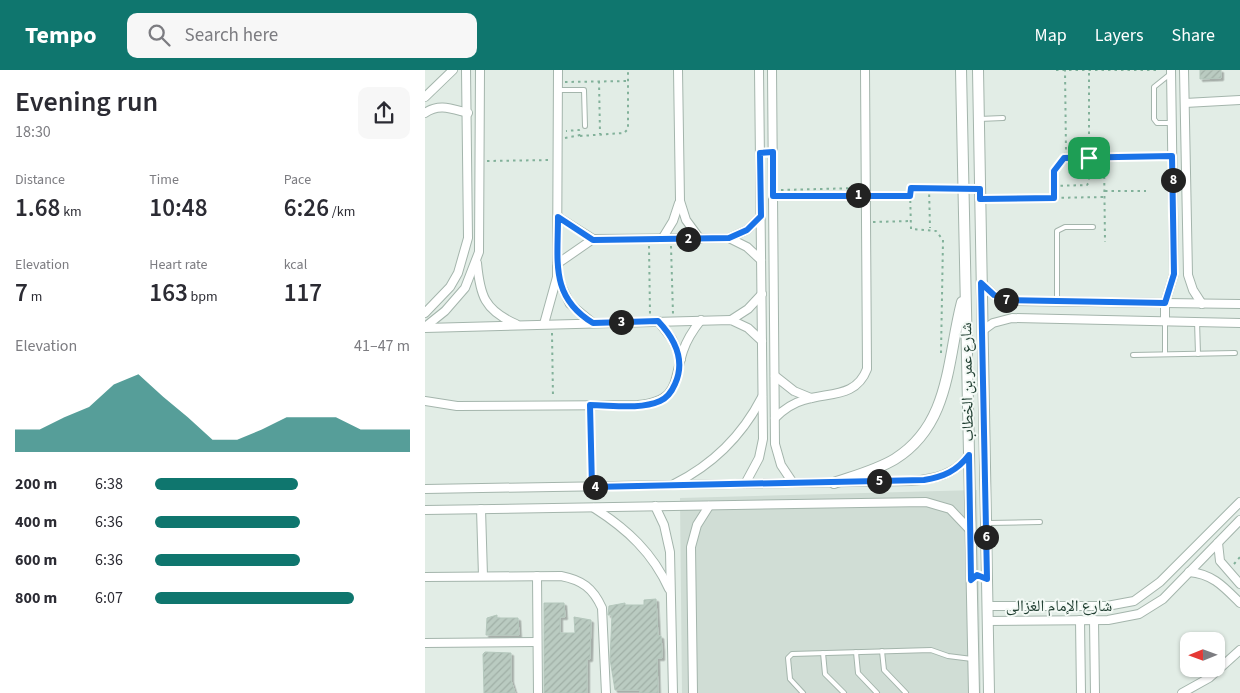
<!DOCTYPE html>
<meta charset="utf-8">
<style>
:root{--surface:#fff;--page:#f7f7f7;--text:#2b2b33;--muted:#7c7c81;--accent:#0f766e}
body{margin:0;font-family:"Source Sans 3","Noto Naskh Arabic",sans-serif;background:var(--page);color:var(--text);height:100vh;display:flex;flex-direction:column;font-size:19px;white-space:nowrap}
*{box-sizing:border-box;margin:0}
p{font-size:16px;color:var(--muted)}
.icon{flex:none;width:28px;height:28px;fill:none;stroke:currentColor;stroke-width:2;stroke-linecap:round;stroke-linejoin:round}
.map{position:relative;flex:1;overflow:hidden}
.panel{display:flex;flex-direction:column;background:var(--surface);width:425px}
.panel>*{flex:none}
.needle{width:32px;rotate:269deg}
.controls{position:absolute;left:755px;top:562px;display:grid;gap:10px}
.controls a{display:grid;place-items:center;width:45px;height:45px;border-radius:10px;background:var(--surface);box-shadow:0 1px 4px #0004;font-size:25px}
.pin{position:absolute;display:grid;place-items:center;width:42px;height:42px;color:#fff;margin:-21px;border-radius:10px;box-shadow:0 2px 8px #0006}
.km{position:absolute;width:25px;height:25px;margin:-12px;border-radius:50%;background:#222;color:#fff;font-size:14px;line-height:25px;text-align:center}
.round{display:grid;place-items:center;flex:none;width:52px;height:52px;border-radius:10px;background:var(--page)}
.headline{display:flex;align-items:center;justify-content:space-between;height:85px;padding:0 15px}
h1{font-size:28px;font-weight:600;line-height:38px}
.figures{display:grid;grid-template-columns:repeat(3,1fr);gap:8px;height:85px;padding:5px 15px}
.figures div{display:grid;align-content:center}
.figures b{font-size:25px;font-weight:600}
.figures small{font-size:14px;font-weight:400}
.figures p{font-size:14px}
.chart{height:140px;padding:10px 15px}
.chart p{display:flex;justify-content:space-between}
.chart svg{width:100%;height:90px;margin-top:5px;fill:var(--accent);opacity:.7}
ul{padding:0 15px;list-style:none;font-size:16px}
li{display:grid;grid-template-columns:80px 60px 1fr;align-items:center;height:38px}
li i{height:12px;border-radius:6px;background:var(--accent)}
header{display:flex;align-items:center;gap:30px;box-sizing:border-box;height:70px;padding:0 25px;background:var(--accent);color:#fff}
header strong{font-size:24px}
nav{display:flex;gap:28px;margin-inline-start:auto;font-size:18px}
.search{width:350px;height:45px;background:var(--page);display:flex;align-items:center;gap:12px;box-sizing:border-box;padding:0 18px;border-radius:10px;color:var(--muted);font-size:19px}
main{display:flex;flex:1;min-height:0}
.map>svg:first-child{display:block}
</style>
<header>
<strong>Tempo</strong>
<div class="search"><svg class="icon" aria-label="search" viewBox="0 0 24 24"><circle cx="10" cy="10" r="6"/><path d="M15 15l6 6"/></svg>Search here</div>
<nav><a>Map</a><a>Layers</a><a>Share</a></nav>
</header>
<main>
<section class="panel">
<div class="headline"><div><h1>Evening run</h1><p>18:30</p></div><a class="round"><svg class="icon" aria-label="share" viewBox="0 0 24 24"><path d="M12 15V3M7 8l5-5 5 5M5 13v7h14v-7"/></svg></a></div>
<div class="figures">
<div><p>Distance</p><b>1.68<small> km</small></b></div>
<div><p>Time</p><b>10:48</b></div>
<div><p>Pace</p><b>6:26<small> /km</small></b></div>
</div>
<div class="figures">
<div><p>Elevation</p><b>7<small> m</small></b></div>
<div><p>Heart rate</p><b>163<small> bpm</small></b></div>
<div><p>kcal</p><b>117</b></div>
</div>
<div class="chart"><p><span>Elevation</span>41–47 m</p>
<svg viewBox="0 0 160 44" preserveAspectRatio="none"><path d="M0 44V33L10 33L20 27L30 22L40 11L50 6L60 17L70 27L80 38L90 38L100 33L110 27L120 27L130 27L140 33L150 33L160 33V44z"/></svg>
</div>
<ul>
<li><b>200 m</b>6:38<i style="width:56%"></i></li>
<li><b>400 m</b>6:36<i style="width:57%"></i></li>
<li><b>600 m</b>6:36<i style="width:57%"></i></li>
<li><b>800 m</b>6:07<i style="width:78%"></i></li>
</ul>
</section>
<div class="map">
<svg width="815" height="623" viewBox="0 0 815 623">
<defs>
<pattern id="building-hatch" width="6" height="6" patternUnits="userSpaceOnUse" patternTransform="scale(1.25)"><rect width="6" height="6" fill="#bacbc1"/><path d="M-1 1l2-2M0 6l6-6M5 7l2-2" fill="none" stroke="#a0afa6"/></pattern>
<filter id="shadow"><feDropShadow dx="2.5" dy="2.5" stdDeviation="0" flood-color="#0004"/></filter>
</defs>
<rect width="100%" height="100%" fill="#e2ede6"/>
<!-- built -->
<path fill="#d0ddd5" d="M552 420 556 623H257L255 428Z"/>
<!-- building -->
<g fill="url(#building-hatch)" stroke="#b4c7bc" filter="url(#shadow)">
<path d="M775 0H796V8L775 9Z"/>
<path d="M231 529 233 566H236L237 579V588H232L233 623H215L214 620H190L185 589 187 545H183L184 536 200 533V535H219V530Z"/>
<path d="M119 533H139L140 547H135V563H150L149 547 166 550 165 589H162V623H119Z"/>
<path d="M72 545V548H93L94 565H61L62 548Z"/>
<path d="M60 582 86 583V610L90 623H59L58 584Z"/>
</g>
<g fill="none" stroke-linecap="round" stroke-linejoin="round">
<defs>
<g id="service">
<path d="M744 5 729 17V49L732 53H747"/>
<path d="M133 20H159L160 56"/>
<path d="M554 49 578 48"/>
<path d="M632 232V161L640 157H668"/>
<path d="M740 250V284"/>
<path d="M772 251 773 284"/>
<path d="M708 285 810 283"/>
<path d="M563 453 615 452"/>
<path d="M457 581 459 600 481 623"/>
<path d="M431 582 433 603 452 623"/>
<path d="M398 583 400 604 419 623"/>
<path d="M378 623 365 609 363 588 367 584 506 580 523 586 547 589"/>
</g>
<g id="minor">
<path d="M253 0 255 131 261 150 275 169"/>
<path d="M347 0 350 374 356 395 368 413"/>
<path d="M759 0 763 205 768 220 777 234"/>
<path d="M0 27 28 0"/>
<path d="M760 33 815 30"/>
<path d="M0 43C14 33 27 39 43 43"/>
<path d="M133 147 168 169 304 168 322 160 336 146"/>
<path d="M304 168 322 177 336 190"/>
<path d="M237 169 248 151 254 133"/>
<path d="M52 193C55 225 59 240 91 254"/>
<path d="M132 194 168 169"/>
<path d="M133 209 145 234 168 253"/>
<path d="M556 213 569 225 591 231 815 234"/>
<path d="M0 243 25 217 33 203 43 168 41 0"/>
<path d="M306 250 323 239 337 224"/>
<path d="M740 250V233L749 204 746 0"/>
<path d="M233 251 247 269 256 289"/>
<path d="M119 254 132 207 133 0"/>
<path d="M0 257 20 241 40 218 54 182 55 0"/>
<path d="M0 258 306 250 323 258 337 271"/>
<path d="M557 261 568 253 587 248 815 253"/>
<path d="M350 306 369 321 386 328"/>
<path d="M0 331 32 336 213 335C254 331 248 313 258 281 262 269 268 260 276 250"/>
<path d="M350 348C358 340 368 333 379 330 404 322 431 328 442 299L440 0"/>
<path d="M249 414C289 394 317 366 337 327"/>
<path d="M320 414 334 388 338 369 334 0"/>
<path d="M0 419 486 411C510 409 529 405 544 385"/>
<path d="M230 436 239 455 245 482 248 623"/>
<path d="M169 438C202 459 228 483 244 519"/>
<path d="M56 439 58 506"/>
<path d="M0 440 501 432 525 439 545 460"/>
<path d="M793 473 795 491 815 514"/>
<path d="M764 502C788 504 799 517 815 533"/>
<path d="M112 506 113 623"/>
<path d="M0 507 136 506C157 510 168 518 177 538L181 623"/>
<path d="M562 536H682L709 531 735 512 815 432"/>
<path d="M655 550 656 623"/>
<path d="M669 550 670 623"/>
<path d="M562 551 683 550 714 544 738 529 815 450"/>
<path d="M0 573 112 572"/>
<path d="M268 623 266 477 272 455 284 436"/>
<path d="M757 623 784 608 815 580"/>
</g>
<g id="tertiary">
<path d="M536 0 549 623"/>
<path d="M553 0 564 623"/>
<path d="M409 413C429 406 452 400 470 389 526 354 522 289 537 232"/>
</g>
</defs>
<!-- service casing -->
<use href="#service" stroke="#a4b5ac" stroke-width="6"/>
<!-- minor casing -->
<use href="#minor" stroke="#a4b5ac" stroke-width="10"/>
<!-- tertiary casing -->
<use href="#tertiary" stroke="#a4b5ac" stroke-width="12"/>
<!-- path -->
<g stroke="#82b19a" stroke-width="2" stroke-dasharray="2.5 4" stroke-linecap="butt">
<path d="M631 0H734"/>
<path d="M174 11 175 64"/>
<path d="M140 12 203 11"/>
<path d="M155 66 199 63 203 59V0"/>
<path d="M140 68 155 65 154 60 141 61"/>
<path d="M679 87 680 172"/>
<path d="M639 88 739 86"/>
<path d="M62 91 125 90"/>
<path d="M629 116 662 115 664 112V0"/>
<path d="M504 118 505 158"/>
<path d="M356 120 433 118"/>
<path d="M680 121H721"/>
<path d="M356 126 433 125"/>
<path d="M450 127 485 126"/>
<path d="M629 128V101L641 82 640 0"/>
<path d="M565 129 680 127"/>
<path d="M448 152 486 151"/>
<path d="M224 176 225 244"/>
<path d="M246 176 248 244"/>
<path d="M127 263 128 328"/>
<path d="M516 283 518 170 511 161 486 159 485 120 530 118"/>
<path d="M165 344 167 409"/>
<path d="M809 494 815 487"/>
</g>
<!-- service -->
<use href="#service" stroke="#fff" stroke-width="4"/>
<!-- minor -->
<use href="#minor" stroke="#fff" stroke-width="8"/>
<!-- tertiary -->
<use href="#tertiary" stroke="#fff" stroke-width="10"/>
</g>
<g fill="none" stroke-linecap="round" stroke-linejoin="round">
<defs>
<path id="route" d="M348 82V126H485L486 118 555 119V129L629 128V101L639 88 747 86 749 204 740 233 584 230 569 225 556 213 562 509 552 505 546 510 544 385C532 401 518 407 499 410L167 417 165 335C186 335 215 340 235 331 242 328 247 321 250 314 261 290 250 269 233 251L168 253C125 227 133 192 133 147L168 170 304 168 322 160 336 146 335 83Z"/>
</defs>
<!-- route casing -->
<use href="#route" stroke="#fff" stroke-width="10"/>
<!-- route -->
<use href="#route" stroke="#1a73e8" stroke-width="6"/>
</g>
<g text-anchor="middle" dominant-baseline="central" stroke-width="4" stroke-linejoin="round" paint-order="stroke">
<!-- street labels -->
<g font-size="16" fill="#213f32" stroke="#f3f9f5">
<text transform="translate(542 312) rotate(-91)">شارع عمر بن الخطاب</text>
<text x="634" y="536">شارع الإمام الغزالى</text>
</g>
</g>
</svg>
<div class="controls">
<a><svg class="needle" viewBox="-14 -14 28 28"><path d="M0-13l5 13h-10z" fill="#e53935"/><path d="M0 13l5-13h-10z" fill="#7c7c81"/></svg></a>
</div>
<div class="pin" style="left:664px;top:88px;background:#1e9e55"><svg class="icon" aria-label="arrive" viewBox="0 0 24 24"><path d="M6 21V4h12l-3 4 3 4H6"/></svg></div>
<b class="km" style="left:433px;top:125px">1</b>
<b class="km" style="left:263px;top:169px">2</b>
<b class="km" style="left:196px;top:252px">3</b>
<b class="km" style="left:170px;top:417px">4</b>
<b class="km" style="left:454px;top:411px">5</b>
<b class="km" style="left:561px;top:467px">6</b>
<b class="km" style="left:581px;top:230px">7</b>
<b class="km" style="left:748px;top:110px">8</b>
</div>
</main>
